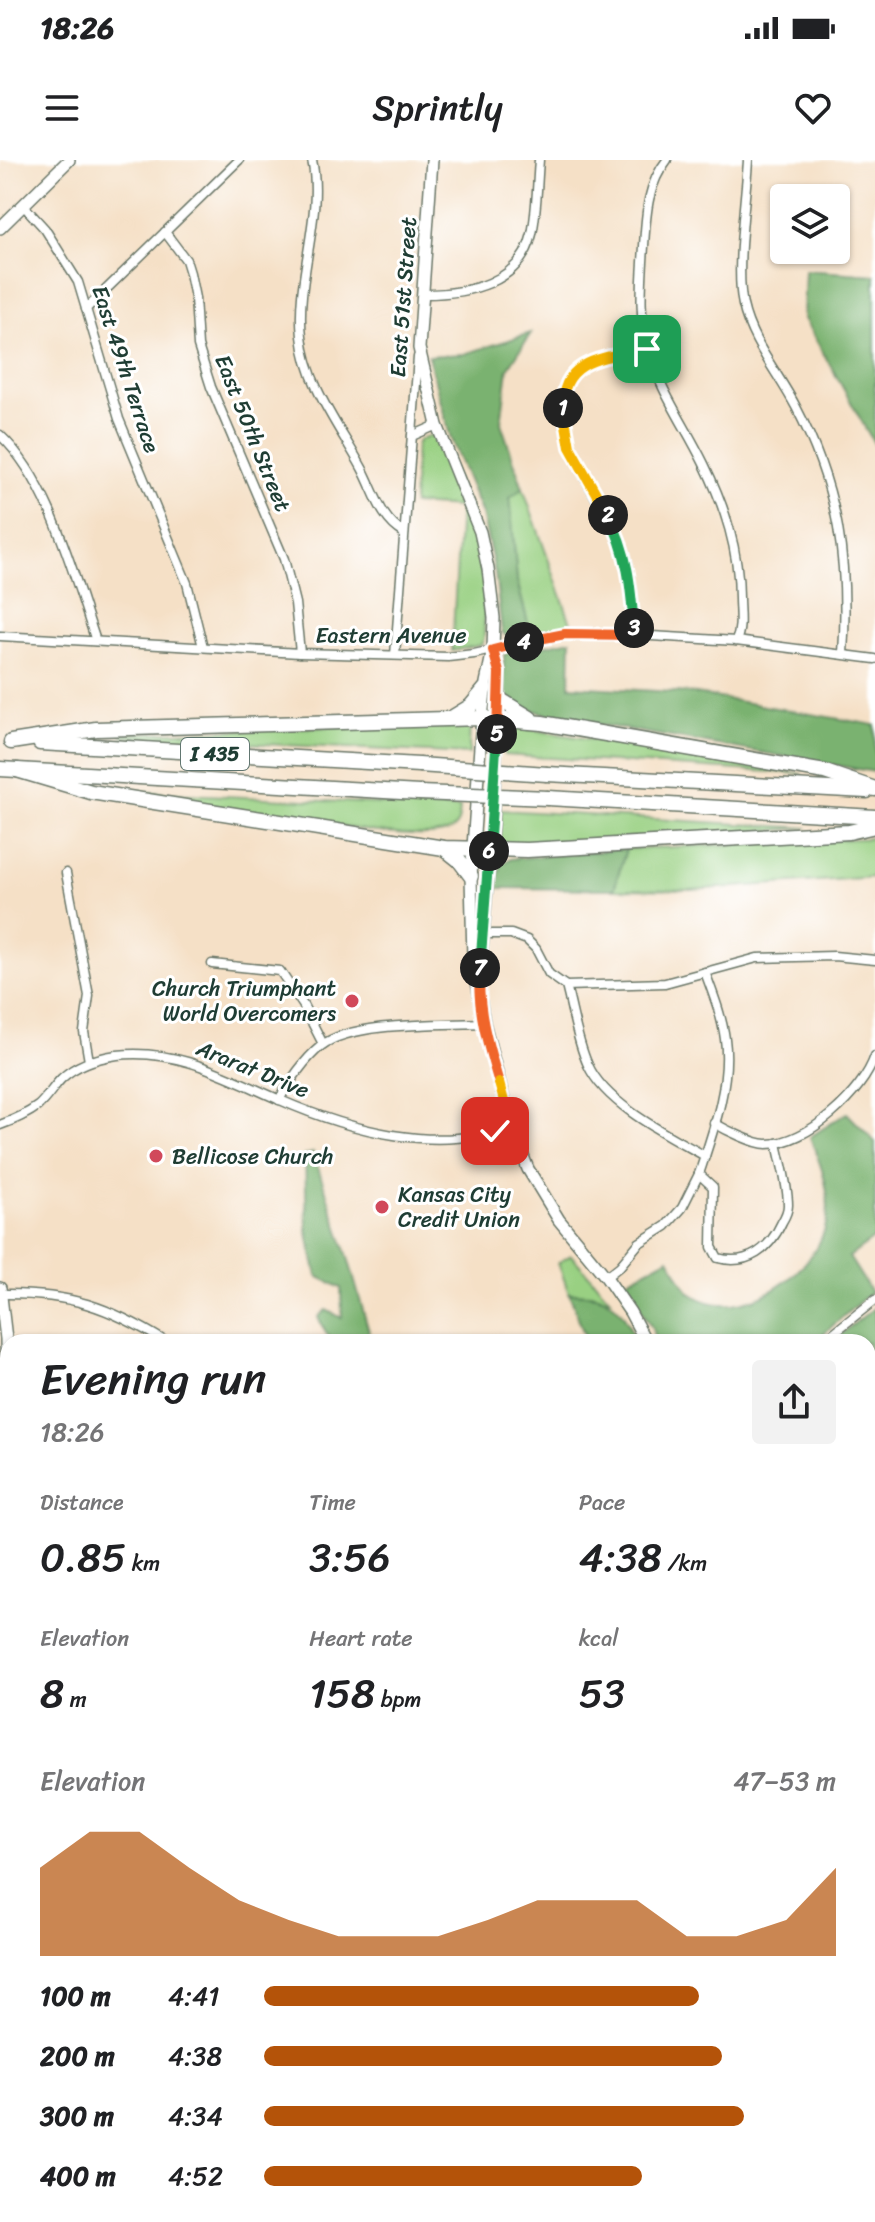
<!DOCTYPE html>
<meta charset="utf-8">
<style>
:root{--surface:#fff;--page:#f2f2f2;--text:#202124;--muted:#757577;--accent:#b45309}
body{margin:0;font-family:Sriracha,sans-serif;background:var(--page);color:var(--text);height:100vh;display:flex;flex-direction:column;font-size:30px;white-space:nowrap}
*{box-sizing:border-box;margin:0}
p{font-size:26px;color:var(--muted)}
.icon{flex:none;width:44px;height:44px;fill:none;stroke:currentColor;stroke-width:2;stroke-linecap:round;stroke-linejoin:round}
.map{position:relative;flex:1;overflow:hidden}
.side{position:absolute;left:0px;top:1174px;width:876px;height:888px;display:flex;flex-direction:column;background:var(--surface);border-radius:24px 24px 0 0;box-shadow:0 2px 6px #0004}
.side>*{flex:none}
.buttons{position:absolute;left:770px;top:24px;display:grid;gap:16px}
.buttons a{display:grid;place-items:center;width:80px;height:80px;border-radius:8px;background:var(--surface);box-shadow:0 2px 6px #0004;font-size:40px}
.pin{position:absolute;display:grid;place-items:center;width:68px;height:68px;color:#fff;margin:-34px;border-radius:16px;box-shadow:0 4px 12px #0006}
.km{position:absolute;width:40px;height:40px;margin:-20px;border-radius:50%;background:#222;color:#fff;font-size:22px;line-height:40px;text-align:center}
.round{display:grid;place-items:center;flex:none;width:84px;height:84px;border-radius:8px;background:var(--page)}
.head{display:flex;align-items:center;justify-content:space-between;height:136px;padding:0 40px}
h1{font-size:44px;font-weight:600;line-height:60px}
.metrics{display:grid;grid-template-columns:repeat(3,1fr);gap:12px;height:136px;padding:8px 40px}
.metrics div{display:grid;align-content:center}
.metrics b{font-size:40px;font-weight:600}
.metrics small{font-size:22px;font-weight:400}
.metrics p{font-size:22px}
.chart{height:224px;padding:16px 40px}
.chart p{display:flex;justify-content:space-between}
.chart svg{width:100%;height:144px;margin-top:8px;fill:var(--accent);opacity:.7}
ul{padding:0 40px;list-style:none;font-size:26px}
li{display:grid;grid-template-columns:128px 96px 1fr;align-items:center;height:60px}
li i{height:20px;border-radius:10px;background:var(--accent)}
.status{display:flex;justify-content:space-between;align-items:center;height:56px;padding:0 40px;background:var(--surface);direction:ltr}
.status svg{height:22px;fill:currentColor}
header{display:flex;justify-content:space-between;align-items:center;height:104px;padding:0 40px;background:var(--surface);font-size:36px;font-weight:600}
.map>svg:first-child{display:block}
</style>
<div class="status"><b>18:26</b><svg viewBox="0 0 49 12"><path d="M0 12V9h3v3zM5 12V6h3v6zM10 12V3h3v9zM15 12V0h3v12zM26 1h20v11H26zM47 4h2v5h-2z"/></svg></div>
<header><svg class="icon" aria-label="menu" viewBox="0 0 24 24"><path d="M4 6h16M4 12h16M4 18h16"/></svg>Sprintly<svg class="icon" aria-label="heart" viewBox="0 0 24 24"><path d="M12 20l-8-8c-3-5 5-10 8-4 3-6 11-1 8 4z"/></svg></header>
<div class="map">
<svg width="875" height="2062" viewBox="0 0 875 2062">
<rect width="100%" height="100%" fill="#fff"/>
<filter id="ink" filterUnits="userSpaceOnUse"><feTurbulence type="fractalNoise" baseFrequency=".0125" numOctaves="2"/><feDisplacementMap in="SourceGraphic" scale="16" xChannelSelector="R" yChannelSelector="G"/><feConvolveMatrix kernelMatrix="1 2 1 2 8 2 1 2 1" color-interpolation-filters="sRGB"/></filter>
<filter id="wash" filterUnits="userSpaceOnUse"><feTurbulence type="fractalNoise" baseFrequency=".006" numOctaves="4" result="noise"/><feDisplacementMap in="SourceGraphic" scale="32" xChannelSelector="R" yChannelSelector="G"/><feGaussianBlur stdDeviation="1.8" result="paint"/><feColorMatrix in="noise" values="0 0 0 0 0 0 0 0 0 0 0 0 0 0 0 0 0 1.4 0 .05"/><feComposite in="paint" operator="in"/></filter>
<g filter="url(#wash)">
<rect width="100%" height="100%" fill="#f5e0c6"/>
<!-- green -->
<g fill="#99d082" stroke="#5c865b" stroke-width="2">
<path d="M432 275 436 276C449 306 464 337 475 368 487 403 485 443 484 479L481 485 452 491 460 347 413 344 416 285 419 280Z"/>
<path d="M523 328 572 466 530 471 517 421 510 337Z"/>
<path d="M470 562 469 594 122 577V574Z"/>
<path d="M507 564 540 571 803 614 504 595Z"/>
<path d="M129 631 460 648C459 659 459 668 447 672 418 681 360 669 330 665 263 655 195 645 128 635Z"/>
<path d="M501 650 808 668 499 686Z"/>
<path d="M875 678V717L691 730 614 729 626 689Z"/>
<path d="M571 1095 610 1139 592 1134 569 1133 558 1103Z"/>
<path d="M868 1745 875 1789V1871L868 1865Z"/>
</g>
<!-- forest -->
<g fill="#7ab270" stroke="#4c7852" stroke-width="2">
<path d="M805 110 875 115V285L803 157Z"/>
<path d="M531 173 508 209 501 263 523 328 510 338 517 421 530 471 509 478 502 472 495 412 482 354 451 279 428 196 464 194Z"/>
<path d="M571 480 570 526 690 533 875 565V612L567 559C552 555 513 548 506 534 501 523 504 506 504 494Z"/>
<path d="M626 689 614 729 493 728 502 704 509 699Z"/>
<path d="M847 953 875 982V1078L849 1097 871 1132 814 1182H656L652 1168 624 1122 669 1098C675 1108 683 1127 692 1134 741 1168 819 1111 827 1060 831 1028 821 1006 810 977Z"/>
<path d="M313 993 347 1094 372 1182H331L318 1157 326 1150 342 1158 341 1128 317 1116 307 1069 305 995Z"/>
<path d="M569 1133C611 1135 620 1142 636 1182H587Z"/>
<path d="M875 1147V1261L868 1268V1182H831Z"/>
<path d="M868 1648 875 1654V1789L868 1745Z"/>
<path d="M868 1865 875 1871V2062H756L753 2054H868Z"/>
<path d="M3 1905 8 1908V2054H32L28 2062H0V2020L4 2017C4 1998 8 1975 5 1957 2 1939 0 1922 3 1905Z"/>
<path d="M313 2054H489L486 2057 490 2062H326Z"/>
<path d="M541 2054H646V2058L701 2054 707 2062H574L572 2058 542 2059Z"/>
</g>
</g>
<g filter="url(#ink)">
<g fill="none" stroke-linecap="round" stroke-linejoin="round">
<defs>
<g id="street">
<path d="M312 0C324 54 295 120 302 176 307 226 339 266 362 308 375 332 380 359 404 373"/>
<path d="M667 0C647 25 646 55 644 86 642 120 638 156 648 189 660 231 685 265 704 304 725 347 739 390 739 438 739 452 742 468 736 481"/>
<path d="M748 0C746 39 735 109 743 145 751 182 779 214 796 247 839 329 849 403 843 494"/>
<path d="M23 45 45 69 78 122 119 259 187 423 203 487"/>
<path d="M165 72 186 100 190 113 195 138 198 186 211 227 284 399 295 443 300 493"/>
<path d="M424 134C467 134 521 124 532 74 537 50 537 24 539 0"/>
<path d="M86 149 239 0"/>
<path d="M0 275C50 321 74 417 96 481"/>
<path d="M412 276 437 265"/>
<path d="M634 475C632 448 633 420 625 395 610 351 524 243 582 206 600 195 627 193 647 189"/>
<path d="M0 476 300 493 448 497 474 494 565 474 634 475 736 481 875 499"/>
<path d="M395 495 418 197"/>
<path d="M66 713 89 836 84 872 89 901"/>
<path d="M482 774H511L527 780 536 789 549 814 566 826 665 823 757 798 834 796 875 800"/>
<path d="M212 804 280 811 303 845 323 884"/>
<path d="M705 812C713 834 722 856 725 879 731 923 713 972 699 1014L713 1027 712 1087 718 1098C748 1106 770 1089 782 1062 785 1057 788 1051 788 1045 788 1025 781 1003 777 983"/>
<path d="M566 826C573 852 577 881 588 905 606 945 668 975 705 996"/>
<path d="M279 940C291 920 303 901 321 886 352 861 443 865 484 863"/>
<path d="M714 963C726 970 754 984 767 984 807 984 863 933 875 896"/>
<path d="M0 965C14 960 26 955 38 946 47 938 53 927 62 918 77 904 97 898 117 895 177 888 227 917 280 940 344 968 444 998 510 963"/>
<path d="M606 1117 620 1106 639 1083 666 1066 682 1048 699 1014"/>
<path d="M1 1134C69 1133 108 1146 166 1182"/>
<path d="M822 1182 875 1140"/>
<path d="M868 1451H875"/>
<path d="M0 1476 8 1482"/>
</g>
<g id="secondary">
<path d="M432 0 419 188 437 265 480 372 488 409 494 458 493 490 486 523 482 558 471 716 473 798 484 863 510 963 528 1009 559 1060 606 1117 630 1152 646 1182"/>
<path d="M0 68 69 0"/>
<path d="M480 812 492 666 499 535V512L494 494"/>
<path d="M0 1128 6 1179 7 1241 0 1339"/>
</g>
<g id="highway">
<path d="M499 539 530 558"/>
<path d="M453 557 471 546 485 529"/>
<path d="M11 582 96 569 482 558 542 563 825 612 875 629"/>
<path d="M40 583 419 605"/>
<path d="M0 609 419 633"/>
<path d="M17 610 91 632 444 688 527 690 849 672 875 666"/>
<path d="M547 614 867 631"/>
<path d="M548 638 875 657"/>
<path d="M444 688 459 700 471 716"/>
<path d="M868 1338 875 1333"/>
<path d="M148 2062 156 2054"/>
</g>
</defs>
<!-- street casing -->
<use href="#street" stroke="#6a7667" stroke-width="11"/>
<!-- secondary casing -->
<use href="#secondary" stroke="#6a7667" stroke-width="14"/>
<!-- highway casing -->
<use href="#highway" stroke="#6a7667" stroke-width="17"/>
<!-- street -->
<use href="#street" stroke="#fff" stroke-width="8"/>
<!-- secondary -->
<use href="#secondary" stroke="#fff" stroke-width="11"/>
<!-- highway -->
<use href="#highway" stroke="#fff" stroke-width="14"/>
<defs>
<g id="rail">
<path d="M0 1887 8 1892"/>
<path d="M240 2054 252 2062"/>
</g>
</defs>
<!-- rail casing -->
<use href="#rail" stroke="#1f3d34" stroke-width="5"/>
<!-- rail -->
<use href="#rail" stroke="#fff" stroke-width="2" stroke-dasharray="6" stroke-linecap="butt"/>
<defs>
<g id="highway-bridge">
<path d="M419 605 547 614"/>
<path d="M419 633 548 638"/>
</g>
</defs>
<!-- highway-bridge casing -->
<use href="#highway-bridge" stroke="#6a7667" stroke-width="17" stroke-linecap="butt"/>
<!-- highway-bridge -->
<use href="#highway-bridge" stroke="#fff" stroke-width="14"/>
</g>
</g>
<g fill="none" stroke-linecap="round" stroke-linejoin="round" filter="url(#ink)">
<defs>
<path id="split-1" d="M563 248C560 197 610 197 647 189"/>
<path id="split-2" d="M563 248 570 287 608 355"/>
<path id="split-3" d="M608 355C628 391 631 428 634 468"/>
<path id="split-4" d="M524 482 565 474 634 475V468"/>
<path id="split-5" d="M497 574 499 512 493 490 524 482"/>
<path id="split-6" d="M489 691 497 574"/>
<path id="split-7" d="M480 808 489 691"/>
<path id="split-8" d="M480 808C476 846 488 886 499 923"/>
<path id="split-9" d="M495 971 510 963 499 923"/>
</defs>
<!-- split-1 casing -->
<use href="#split-1" stroke="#fff" stroke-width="16"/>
<!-- split-2 casing -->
<use href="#split-2" stroke="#fff" stroke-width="16"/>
<!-- split-3 casing -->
<use href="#split-3" stroke="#fff" stroke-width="16"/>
<!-- split-4 casing -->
<use href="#split-4" stroke="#fff" stroke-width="16"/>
<!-- split-5 casing -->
<use href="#split-5" stroke="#fff" stroke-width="16"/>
<!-- split-6 casing -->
<use href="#split-6" stroke="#fff" stroke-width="16"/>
<!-- split-7 casing -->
<use href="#split-7" stroke="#fff" stroke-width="16"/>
<!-- split-8 casing -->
<use href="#split-8" stroke="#fff" stroke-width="16"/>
<!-- split-9 casing -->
<use href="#split-9" stroke="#fff" stroke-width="16"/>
<!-- split-1 -->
<use href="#split-1" stroke="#f5b400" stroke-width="10"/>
<!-- split-2 -->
<use href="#split-2" stroke="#f5b400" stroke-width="10"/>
<!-- split-3 -->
<use href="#split-3" stroke="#22a559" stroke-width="10"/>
<!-- split-4 -->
<use href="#split-4" stroke="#f0652b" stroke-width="10"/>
<!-- split-5 -->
<use href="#split-5" stroke="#f0652b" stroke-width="10"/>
<!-- split-6 -->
<use href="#split-6" stroke="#22a559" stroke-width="10"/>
<!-- split-7 -->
<use href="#split-7" stroke="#22a559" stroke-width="10"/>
<!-- split-8 -->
<use href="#split-8" stroke="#f0652b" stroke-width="10"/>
<!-- split-9 -->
<use href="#split-9" stroke="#f5b400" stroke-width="10"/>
</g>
<!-- markers -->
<g fill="#d1495b" stroke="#fff" stroke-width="3">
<circle cx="352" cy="841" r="8"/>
<circle cx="156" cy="996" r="8"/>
<circle cx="382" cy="1047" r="8"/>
</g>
<g text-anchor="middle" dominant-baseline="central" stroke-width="6" stroke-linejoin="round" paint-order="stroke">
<!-- shield labels -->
<rect fill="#fff" stroke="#627771" stroke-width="2" x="181" y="578" width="68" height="32" rx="6"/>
<g font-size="20" font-weight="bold" fill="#1f3d34">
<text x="215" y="594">I 435</text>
</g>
<!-- street labels -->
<g font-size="22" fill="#1f3d34" stroke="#fff">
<text transform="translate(403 137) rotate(-86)">East 51st Street</text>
<text transform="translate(126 209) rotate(72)">East 49th Terrace</text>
<text transform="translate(253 273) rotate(68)">East 50th Street</text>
<text x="391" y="475">Eastern Avenue</text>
<text transform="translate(253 909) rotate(22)">Ararat Drive</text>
</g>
<!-- poi labels -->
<g font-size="22" fill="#1f3d34" stroke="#fff" text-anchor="start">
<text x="336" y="828" text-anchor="end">Church Triumphant<tspan x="336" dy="25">World Overcomers</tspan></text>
<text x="172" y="996">Bellicose Church</text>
<text x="398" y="1034">Kansas City<tspan x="398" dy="25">Credit Union</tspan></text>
</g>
</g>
</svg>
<div class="buttons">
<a><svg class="icon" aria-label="layers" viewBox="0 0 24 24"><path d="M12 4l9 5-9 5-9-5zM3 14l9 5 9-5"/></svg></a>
</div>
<div class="pin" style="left:647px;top:189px;background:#1e9e55"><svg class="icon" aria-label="arrive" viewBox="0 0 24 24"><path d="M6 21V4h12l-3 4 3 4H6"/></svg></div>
<div class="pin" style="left:495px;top:971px;background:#d93025"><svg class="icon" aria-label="check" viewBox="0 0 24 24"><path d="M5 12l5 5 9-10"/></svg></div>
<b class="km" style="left:563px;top:248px">1</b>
<b class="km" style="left:608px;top:355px">2</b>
<b class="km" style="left:634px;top:468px">3</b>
<b class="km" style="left:524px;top:482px">4</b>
<b class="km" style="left:497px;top:574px">5</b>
<b class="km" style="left:489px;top:691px">6</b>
<b class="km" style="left:480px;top:808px">7</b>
<section class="side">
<div class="head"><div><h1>Evening run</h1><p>18:26</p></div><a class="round"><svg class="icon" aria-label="share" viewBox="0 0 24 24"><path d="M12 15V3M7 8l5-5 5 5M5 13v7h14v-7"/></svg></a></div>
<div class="metrics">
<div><p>Distance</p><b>0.85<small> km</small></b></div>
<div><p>Time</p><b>3:56</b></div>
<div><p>Pace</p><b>4:38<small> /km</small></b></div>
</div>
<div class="metrics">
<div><p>Elevation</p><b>8<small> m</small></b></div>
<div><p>Heart rate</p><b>158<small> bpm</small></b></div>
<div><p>kcal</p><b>53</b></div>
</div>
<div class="chart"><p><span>Elevation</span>47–53 m</p>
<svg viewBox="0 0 160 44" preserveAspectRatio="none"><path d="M0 44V17L10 6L20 6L30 17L40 27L50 33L60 38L70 38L80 38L90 33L100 27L110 27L120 27L130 38L140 38L150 33L160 17V44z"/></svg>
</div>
<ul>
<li><b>100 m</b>4:41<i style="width:76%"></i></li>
<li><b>200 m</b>4:38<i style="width:80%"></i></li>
<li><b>300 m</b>4:34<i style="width:84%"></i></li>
<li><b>400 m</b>4:52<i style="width:66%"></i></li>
</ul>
</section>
</div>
